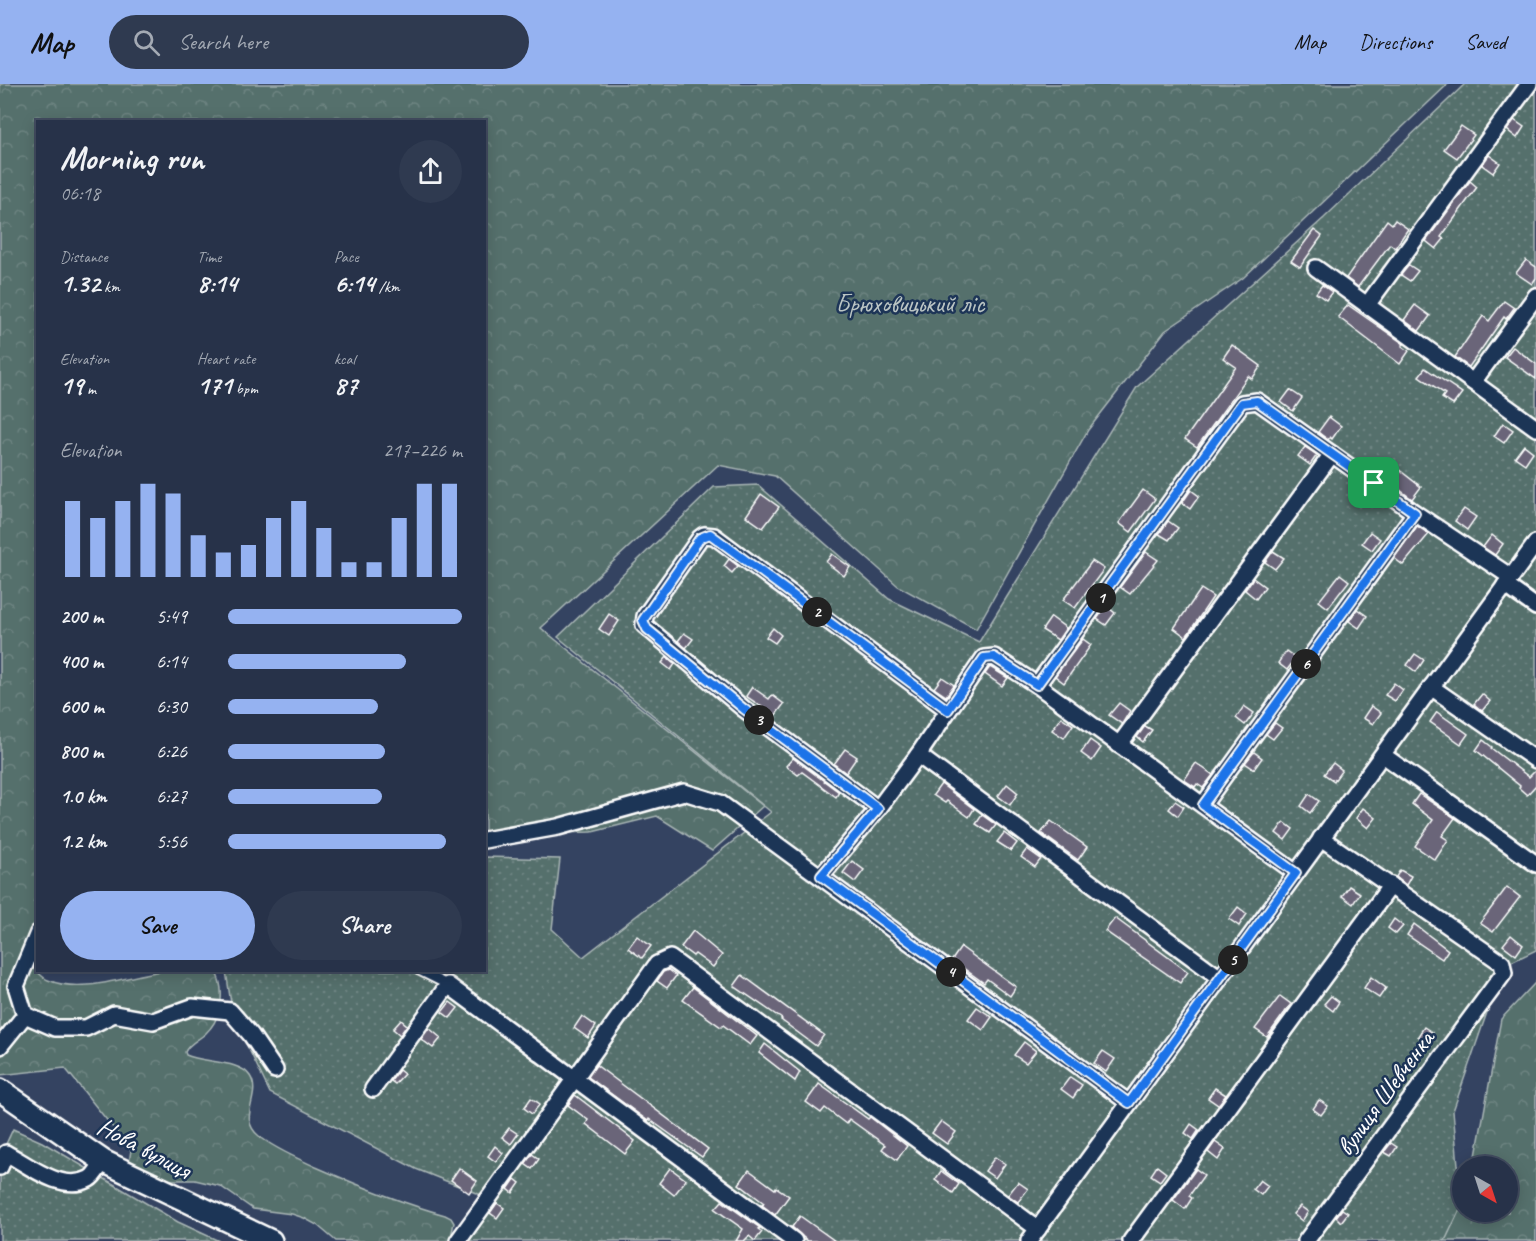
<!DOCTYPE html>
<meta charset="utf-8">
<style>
:root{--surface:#273249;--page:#2f3a50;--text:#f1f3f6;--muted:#a4aab4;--line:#434d61;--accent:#95b2f1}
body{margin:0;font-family:Caveat,sans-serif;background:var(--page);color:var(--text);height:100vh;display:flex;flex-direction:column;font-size:22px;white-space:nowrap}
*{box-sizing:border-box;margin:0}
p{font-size:20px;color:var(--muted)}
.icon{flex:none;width:33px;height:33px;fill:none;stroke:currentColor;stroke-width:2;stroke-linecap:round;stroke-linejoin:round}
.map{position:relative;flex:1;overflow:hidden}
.panel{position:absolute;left:36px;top:36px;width:450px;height:852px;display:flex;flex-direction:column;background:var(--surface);border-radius:0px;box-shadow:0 3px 15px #0003,0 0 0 2px var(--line)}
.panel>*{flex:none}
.needle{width:39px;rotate:141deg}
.tools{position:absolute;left:1452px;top:1072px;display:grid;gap:12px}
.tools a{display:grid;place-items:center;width:66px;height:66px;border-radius:50%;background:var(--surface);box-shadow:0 3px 15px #0003,0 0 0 2px var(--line);font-size:30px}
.pin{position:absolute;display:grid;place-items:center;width:51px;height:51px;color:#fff;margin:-26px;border-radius:12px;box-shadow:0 3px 9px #0006}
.km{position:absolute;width:30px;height:30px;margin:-15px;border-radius:50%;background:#222;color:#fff;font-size:16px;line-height:30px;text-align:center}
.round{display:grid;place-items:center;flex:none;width:63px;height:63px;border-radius:32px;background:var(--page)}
.overview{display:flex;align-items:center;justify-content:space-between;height:102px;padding:0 24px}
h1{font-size:33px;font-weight:700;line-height:45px}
.metrics{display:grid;grid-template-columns:repeat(3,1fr);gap:9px;height:102px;padding:6px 24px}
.metrics div{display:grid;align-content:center}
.metrics b{font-size:26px;font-weight:700}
.metrics small{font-size:16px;font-weight:400}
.metrics p{font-size:16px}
.chart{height:168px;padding:12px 24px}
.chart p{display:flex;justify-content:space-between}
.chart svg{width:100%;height:108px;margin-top:6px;stroke:var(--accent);stroke-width:6}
.button{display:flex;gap:12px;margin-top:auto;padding:12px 24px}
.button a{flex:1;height:69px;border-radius:36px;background:var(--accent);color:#111;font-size:24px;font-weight:700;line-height:69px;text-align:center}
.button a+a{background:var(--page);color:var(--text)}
ul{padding:0 24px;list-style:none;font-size:20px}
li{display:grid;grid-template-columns:96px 72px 1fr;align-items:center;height:45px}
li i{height:15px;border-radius:8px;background:var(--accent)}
header{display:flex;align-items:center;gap:36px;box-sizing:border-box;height:84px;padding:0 30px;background:var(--accent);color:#111}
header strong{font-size:28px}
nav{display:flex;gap:33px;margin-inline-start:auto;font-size:21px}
.search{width:420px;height:54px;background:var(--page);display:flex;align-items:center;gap:15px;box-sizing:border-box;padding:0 21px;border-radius:33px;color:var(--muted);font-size:22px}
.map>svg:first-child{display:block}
</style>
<header>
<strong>Map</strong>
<div class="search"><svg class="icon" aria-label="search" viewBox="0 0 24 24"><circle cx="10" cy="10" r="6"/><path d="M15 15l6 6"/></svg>Search here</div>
<nav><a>Map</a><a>Directions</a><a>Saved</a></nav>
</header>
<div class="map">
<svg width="1536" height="1157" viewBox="0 0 1536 1157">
<defs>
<pattern id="grass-dots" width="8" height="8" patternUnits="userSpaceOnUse" patternTransform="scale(1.5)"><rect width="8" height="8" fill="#556f6c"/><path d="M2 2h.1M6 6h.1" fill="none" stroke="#6e8582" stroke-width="1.8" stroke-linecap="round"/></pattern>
<pattern id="forest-crowns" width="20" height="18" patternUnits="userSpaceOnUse" patternTransform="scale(1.5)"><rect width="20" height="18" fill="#556f6c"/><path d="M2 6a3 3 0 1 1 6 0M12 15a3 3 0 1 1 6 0" fill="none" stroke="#6e8582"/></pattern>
</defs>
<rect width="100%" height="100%" fill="#344361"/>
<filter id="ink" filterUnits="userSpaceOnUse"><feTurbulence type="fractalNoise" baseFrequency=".0167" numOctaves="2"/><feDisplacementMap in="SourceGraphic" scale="12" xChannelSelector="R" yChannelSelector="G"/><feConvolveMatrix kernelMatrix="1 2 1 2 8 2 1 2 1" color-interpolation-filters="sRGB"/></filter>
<g filter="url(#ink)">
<!-- grass -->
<g fill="url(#grass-dots)" stroke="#aab7b6" stroke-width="1.5">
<path d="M1465 0H1536V866L1503 882 1453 1027 1463 1135 1444 1157H461L486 1113 416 1085 270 1009 233 932 226 887 484 886 485 773 560 775 552 845 583 873 771 728 558 553 714 403 758 401 889 515 979 558 1137 303 1324 134Z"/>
<path d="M13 1045 42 1058 178 1138 219 1157H0V1073Z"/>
</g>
<!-- forest -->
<g fill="url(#forest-crowns)" stroke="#aab7b6" stroke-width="1.5">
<path d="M0 0H1448L1243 194 1165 247 1088 346 976 545 898 502 775 392 718 381 541 544 763 722 712 767 657 732 592 748 485 751 484 38H38V866L32 874 33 884C38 888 43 894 48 896 83 911 128 891 163 887 180 884 198 887 215 887 226 905 222 934 206 949 199 956 189 959 185 968L186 971C203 979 240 976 250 992 263 1012 236 1033 259 1052 275 1065 297 1074 316 1083 357 1101 401 1119 445 1131L451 1134 454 1139 450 1157H336L317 1141 304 1134 292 1130 253 1125 220 1102 195 1096H165L129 1079 131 1066 65 984 0 991Z"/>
<path d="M1536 898V1157H1445L1462 1121V1128H1508V1083H1474L1501 935Z"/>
</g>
<!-- building -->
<g fill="#6b6579" stroke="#fff" stroke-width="1.5">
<path d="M1514 36 1524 43 1517 54 1507 46Z"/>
<path d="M1461 42 1474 51 1457 74 1444 65Z"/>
<path d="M1489 71 1500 79 1493 89 1482 81Z"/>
<path d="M1470 97 1477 103 1441 153 1444 155 1436 165 1426 157Z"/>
<path d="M1387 136 1392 140 1395 136 1408 145 1395 164 1390 160 1358 203 1346 194Z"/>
<path d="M1314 146 1322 152 1300 183 1291 177Z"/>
<path d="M1526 176 1536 183V194L1532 200 1516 189Z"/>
<path d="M1409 181 1418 187 1410 197 1401 191Z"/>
<path d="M1322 201 1332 208 1326 216 1316 209Z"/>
<path d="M1504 217 1514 224 1506 235 1504 233 1469 283 1455 273 1483 232 1489 237Z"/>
<path d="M1348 221 1404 260 1402 262 1409 267 1400 280 1338 233Z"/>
<path d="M1415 221 1430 232 1419 247 1404 236Z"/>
<path d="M1232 261 1261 282 1252 295 1248 292 1197 363 1185 355 1236 283 1223 274Z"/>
<path d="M1513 263 1536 280V295L1505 273Z"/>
<path d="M1425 284 1462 309 1453 321 1442 314 1445 310 1419 292Z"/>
<path d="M1290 306 1302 314 1293 327 1281 318Z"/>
<path d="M1329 333 1341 342 1332 355 1330 353 1328 356 1318 348Z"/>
<path d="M1503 339 1513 346 1504 359 1494 352Z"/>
<path d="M1524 361 1533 368 1525 380 1515 373Z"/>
<path d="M1305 363 1317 371 1310 381 1298 372Z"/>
<path d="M1384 374 1421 403 1412 415 1375 387Z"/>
<path d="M1143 406 1155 415 1131 448 1119 439Z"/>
<path d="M1191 406 1199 412 1190 425 1182 419Z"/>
<path d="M761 410 779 423 763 444 746 432Z"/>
<path d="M1464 425 1476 433 1467 446 1455 437Z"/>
<path d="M1168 437 1178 444 1169 456 1159 450Z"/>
<path d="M1417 442 1429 450 1403 481 1394 474Z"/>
<path d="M1370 448 1380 455 1372 466 1362 459Z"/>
<path d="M1492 451 1503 460 1495 471 1483 463Z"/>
<path d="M1273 467 1284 474 1275 485 1265 478Z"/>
<path d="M1146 468 1158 476 1130 510 1120 503Z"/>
<path d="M832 470 850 483 844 492 826 478Z"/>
<path d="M729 475 738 482 732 489 724 482Z"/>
<path d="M1092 477 1104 485 1075 524 1063 516Z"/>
<path d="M1340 490 1349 497 1328 524 1319 517Z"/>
<path d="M1253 494 1265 503 1256 515 1245 506Z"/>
<path d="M1201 505 1213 513 1186 553 1174 544Z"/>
<path d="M1106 522 1115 529 1106 541 1097 535Z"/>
<path d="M1357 525 1367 532 1359 544 1349 537Z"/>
<path d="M609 530 619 537 609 552 599 545Z"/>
<path d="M1051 533 1066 544 1058 556 1042 546Z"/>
<path d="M773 544 781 551 775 559 766 553Z"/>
<path d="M684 549 693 555 686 564 678 557Z"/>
<path d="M1083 555 1091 561 1064 599 1055 592Z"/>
<path d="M1286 567 1296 574 1287 586 1278 579Z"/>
<path d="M1415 570 1424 576 1416 588 1407 581Z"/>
<path d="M667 573 675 580 671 586 662 579Z"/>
<path d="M990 583 1008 594 1002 602 985 590Z"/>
<path d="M942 593 954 601 946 612 934 604Z"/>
<path d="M1394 599 1403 606 1395 617 1385 611Z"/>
<path d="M752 603 769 615 772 611 784 620 775 632 746 612Z"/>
<path d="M1482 610 1490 617 1482 627 1474 620Z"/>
<path d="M1119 619 1130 627 1122 640 1109 631Z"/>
<path d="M1244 622 1254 629 1245 641 1236 634Z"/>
<path d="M1371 622 1381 629 1373 640 1363 634Z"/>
<path d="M1437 628 1468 650 1461 660 1430 638Z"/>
<path d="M1061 633 1073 641 1064 654 1052 646Z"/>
<path d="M1275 639 1282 644 1273 655 1266 650Z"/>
<path d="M1145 642 1152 646 1143 658 1137 653Z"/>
<path d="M1090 656 1101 664 1092 677 1081 669Z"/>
<path d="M1483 656 1492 663 1491 664 1529 693 1536 686V701L1527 711 1519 704 1520 702 1476 666Z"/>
<path d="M845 665 857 673 846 689 834 680Z"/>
<path d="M1254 668 1262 674 1254 685 1245 679Z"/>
<path d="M793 674 839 708 836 713 802 688 798 691 786 682Z"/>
<path d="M1196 679 1213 691 1203 704 1197 700 1195 703 1184 696Z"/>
<path d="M1333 679 1342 686 1334 697 1324 690Z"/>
<path d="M941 700 974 725 969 733 947 717 945 719 933 711Z"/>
<path d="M1007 700 1018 709 1010 721 998 712Z"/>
<path d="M1309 710 1319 717 1310 729 1301 722Z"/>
<path d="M1419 710 1455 734 1442 752 1448 756 1435 776 1415 762 1433 736 1412 720Z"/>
<path d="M1175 717 1184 723 1178 732 1169 725Z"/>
<path d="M1363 724 1376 734 1368 744 1356 734Z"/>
<path d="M982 731 996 741 990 749 976 740Z"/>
<path d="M1051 737 1087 763 1078 776 1041 749Z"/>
<path d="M1284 738 1293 745 1285 756 1276 749Z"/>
<path d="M1004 749 1017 759 1011 767 997 758Z"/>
<path d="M1027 765 1041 775 1035 783 1021 773Z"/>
<path d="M852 777 864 786 855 798 843 789Z"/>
<path d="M1400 786 1411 792 1406 801 1396 793Z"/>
<path d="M1349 802 1360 809 1353 820 1342 812Z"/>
<path d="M1507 803 1520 813 1493 848 1480 839Z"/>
<path d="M1238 823 1247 830 1239 842 1229 835Z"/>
<path d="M1115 834 1188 888 1180 899 1105 847Z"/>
<path d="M1394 835 1403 842 1396 850 1388 844Z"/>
<path d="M1414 840 1448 866 1442 875 1407 851Z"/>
<path d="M693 847 722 871 713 883 695 870 693 872 681 863Z"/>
<path d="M1511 851 1523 861 1516 871 1503 861Z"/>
<path d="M637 852 651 862 642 874 628 864Z"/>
<path d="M961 863 1016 903 1010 912 987 895 984 899 952 876Z"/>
<path d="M668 886 676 892 667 904 657 897 663 888Z"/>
<path d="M742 891 824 951 816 962 781 936 782 935 734 902Z"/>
<path d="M1371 893 1386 904 1379 914 1364 904Z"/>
<path d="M693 903 757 952 750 961 723 941 721 943 683 916Z"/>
<path d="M1280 912 1291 920 1267 953 1255 945Z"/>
<path d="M1331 912 1339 918 1333 927 1324 920Z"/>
<path d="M450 918 458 924 450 934 442 928Z"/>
<path d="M977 923 992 933 983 946 968 935Z"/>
<path d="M582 932 596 942 588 954 574 944Z"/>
<path d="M401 936 407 941 400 951 393 945Z"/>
<path d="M1424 943 1433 949 1426 958 1418 952Z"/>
<path d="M429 944 441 954 433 964 421 955Z"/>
<path d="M1024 958 1036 967 1026 979 1014 971Z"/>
<path d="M765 960 800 988 795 997 759 969Z"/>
<path d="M1103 967 1115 975 1106 988 1094 979Z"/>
<path d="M596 981 708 1065 702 1073 649 1035 648 1037 588 993Z"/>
<path d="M399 986 404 990 395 1000 391 997Z"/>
<path d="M1070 993 1082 1001 1073 1014 1061 1005Z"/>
<path d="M819 1000 868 1035 870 1033 907 1062 897 1076 882 1065 885 1061 849 1035 846 1040 825 1024 821 1029 806 1018Z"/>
<path d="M1215 1004 1226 1011 1218 1021 1208 1014Z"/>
<path d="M575 1011 635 1057 625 1070 586 1040 588 1036 568 1021Z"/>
<path d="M531 1014 540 1020 532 1030 524 1024Z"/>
<path d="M1319 1016 1328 1022 1321 1031 1313 1025Z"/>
<path d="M941 1037 956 1048 947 1060 932 1049Z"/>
<path d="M1191 1040 1199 1046 1193 1055 1185 1049Z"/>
<path d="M509 1044 518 1050 511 1060 502 1053Z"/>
<path d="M1215 1058 1225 1065 1218 1076 1208 1068Z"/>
<path d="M1391 1059 1397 1063 1391 1072 1384 1068Z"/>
<path d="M495 1062 503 1069 496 1078 488 1072Z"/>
<path d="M532 1070 539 1075 532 1085 525 1080Z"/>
<path d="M995 1073 1005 1080 995 1094 985 1087Z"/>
<path d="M1157 1082 1166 1089 1160 1097 1151 1091Z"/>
<path d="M459 1084 477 1097 469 1109 451 1096Z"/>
<path d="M670 1084 686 1096 674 1111 659 1099Z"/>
<path d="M1196 1085 1204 1091 1189 1112 1192 1114 1185 1125 1173 1116Z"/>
<path d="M749 1086 775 1105 776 1103 789 1112 775 1131 762 1121 764 1119 739 1100Z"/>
<path d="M941 1087 959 1100 953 1109 935 1096Z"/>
<path d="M515 1095 520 1099 513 1109 508 1105Z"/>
<path d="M1260 1096 1268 1102 1261 1111 1253 1105Z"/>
<path d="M1018 1098 1028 1105 1018 1118 1008 1111Z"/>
<path d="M722 1117 760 1144 758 1145 762 1148 755 1157 749 1152 744 1157H736L743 1145 715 1125Z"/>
<path d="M497 1119 504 1124 497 1134 490 1129Z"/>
<path d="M1300 1122 1308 1128 1302 1137 1293 1130Z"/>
<path d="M1342 1125 1348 1129 1341 1138 1336 1133Z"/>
<path d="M800 1132 835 1157H808L803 1153 792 1143Z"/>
</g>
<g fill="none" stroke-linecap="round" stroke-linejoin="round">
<defs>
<path id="lane" d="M418 886 448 901"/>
<g id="street">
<path d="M1316 184 1536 344"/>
<path d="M1367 221 1529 0"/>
<path d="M1473 298 1536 212"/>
<path d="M1505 501 1536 523"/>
<path d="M1037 601 1242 319 1257 317 1415 429 1511 493"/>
<path d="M1431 603 1536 676"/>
<path d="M1119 661 1332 370"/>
<path d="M918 671 984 574 994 573 1037 601 1296 789"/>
<path d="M1383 671 1536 780"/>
<path d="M1203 721 1415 429"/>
<path d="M878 725 744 625 644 541 645 532 700 454 704 451 714 452 948 626"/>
<path d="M484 756 558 743 684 708 720 719 1129 1019"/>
<path d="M821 792 878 725 918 671 1220 894"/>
<path d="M25 931 55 944H86L114 930 153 937 192 923 230 927 251 951 275 986"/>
<path d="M0 962 25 931 16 902 38 849"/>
<path d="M373 1005 448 901 794 1157"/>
<path d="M0 1083 6 1069C28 1081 62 1109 89 1095 95 1092 99 1083 103 1077"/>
<path d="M458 1157 657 880 670 874 1038 1145"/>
<path d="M1029 1157 1536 459"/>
<path d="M1131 1157 1391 801"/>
<path d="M1306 1157 1504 889 1502 879 1321 754"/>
</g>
<path id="secondary" d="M0 1006 103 1077 271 1157"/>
</defs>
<!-- lane casing -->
<use href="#lane" stroke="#fff" stroke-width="12"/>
<!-- street casing -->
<use href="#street" stroke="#fff" stroke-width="20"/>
<!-- secondary casing -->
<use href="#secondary" stroke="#fff" stroke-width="26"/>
<!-- lane -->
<use href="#lane" stroke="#1d3557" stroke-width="8"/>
<!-- street -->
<use href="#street" stroke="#1d3557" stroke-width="15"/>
<!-- secondary -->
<use href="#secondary" stroke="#1d3557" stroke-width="21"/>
</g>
</g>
<g fill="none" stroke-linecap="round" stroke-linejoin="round" filter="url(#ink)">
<defs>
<path id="route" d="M1257 317 1415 429 1203 721 1296 789 1129 1019 821 792 878 725 744 625 647 545 643 536 700 454 710 450 948 626 984 574 994 573 1037 601 1242 319Z"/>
</defs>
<!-- route casing -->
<use href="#route" stroke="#fff" stroke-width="12"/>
<!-- route -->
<use href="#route" stroke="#1a73e8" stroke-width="8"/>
</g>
<g text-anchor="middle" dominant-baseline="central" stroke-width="5" stroke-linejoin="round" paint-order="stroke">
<!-- park labels -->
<g font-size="26" fill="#bbc5c4" stroke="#1d3557">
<text x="910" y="219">Брюховицький ліс</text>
</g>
<!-- street labels -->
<g font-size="26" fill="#fff" stroke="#1d3557">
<text transform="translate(1385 1009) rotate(-54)">вулиця Шевченка</text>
<text transform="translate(144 1064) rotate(28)">Нова вулиця</text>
</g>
</g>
</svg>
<div class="tools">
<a><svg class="needle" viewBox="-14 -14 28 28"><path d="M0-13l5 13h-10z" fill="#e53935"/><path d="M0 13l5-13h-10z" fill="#a4aab4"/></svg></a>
</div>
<div class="pin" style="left:1374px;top:399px;background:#1e9e55"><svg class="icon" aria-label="arrive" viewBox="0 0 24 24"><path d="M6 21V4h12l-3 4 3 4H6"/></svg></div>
<b class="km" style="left:1101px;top:514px">1</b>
<b class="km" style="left:817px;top:528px">2</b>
<b class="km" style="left:759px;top:636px">3</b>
<b class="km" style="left:951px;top:888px">4</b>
<b class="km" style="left:1233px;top:876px">5</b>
<b class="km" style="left:1306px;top:580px">6</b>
<section class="panel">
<div class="overview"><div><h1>Morning run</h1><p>06:18</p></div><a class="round"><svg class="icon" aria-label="share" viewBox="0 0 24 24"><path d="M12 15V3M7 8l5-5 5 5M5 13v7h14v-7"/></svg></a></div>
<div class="metrics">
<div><p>Distance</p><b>1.32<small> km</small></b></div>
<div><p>Time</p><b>8:14</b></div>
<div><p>Pace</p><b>6:14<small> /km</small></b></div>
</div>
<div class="metrics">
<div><p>Elevation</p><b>19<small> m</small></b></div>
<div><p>Heart rate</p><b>171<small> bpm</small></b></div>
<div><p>kcal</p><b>87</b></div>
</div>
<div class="chart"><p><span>Elevation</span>217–226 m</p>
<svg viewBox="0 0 160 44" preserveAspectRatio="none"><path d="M5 44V13M15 44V20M25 44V13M35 44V6M45 44V10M55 44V27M65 44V34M75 44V31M85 44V20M95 44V13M105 44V24M115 44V38M125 44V38M135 44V20M145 44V6M155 44V6"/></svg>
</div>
<ul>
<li><b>200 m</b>5:49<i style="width:100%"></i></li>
<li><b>400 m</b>6:14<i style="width:76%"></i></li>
<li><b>600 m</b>6:30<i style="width:64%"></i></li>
<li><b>800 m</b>6:26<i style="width:67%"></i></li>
<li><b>1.0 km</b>6:27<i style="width:66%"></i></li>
<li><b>1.2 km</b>5:56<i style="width:93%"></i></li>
</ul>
<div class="button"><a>Save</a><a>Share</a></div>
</section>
</div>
